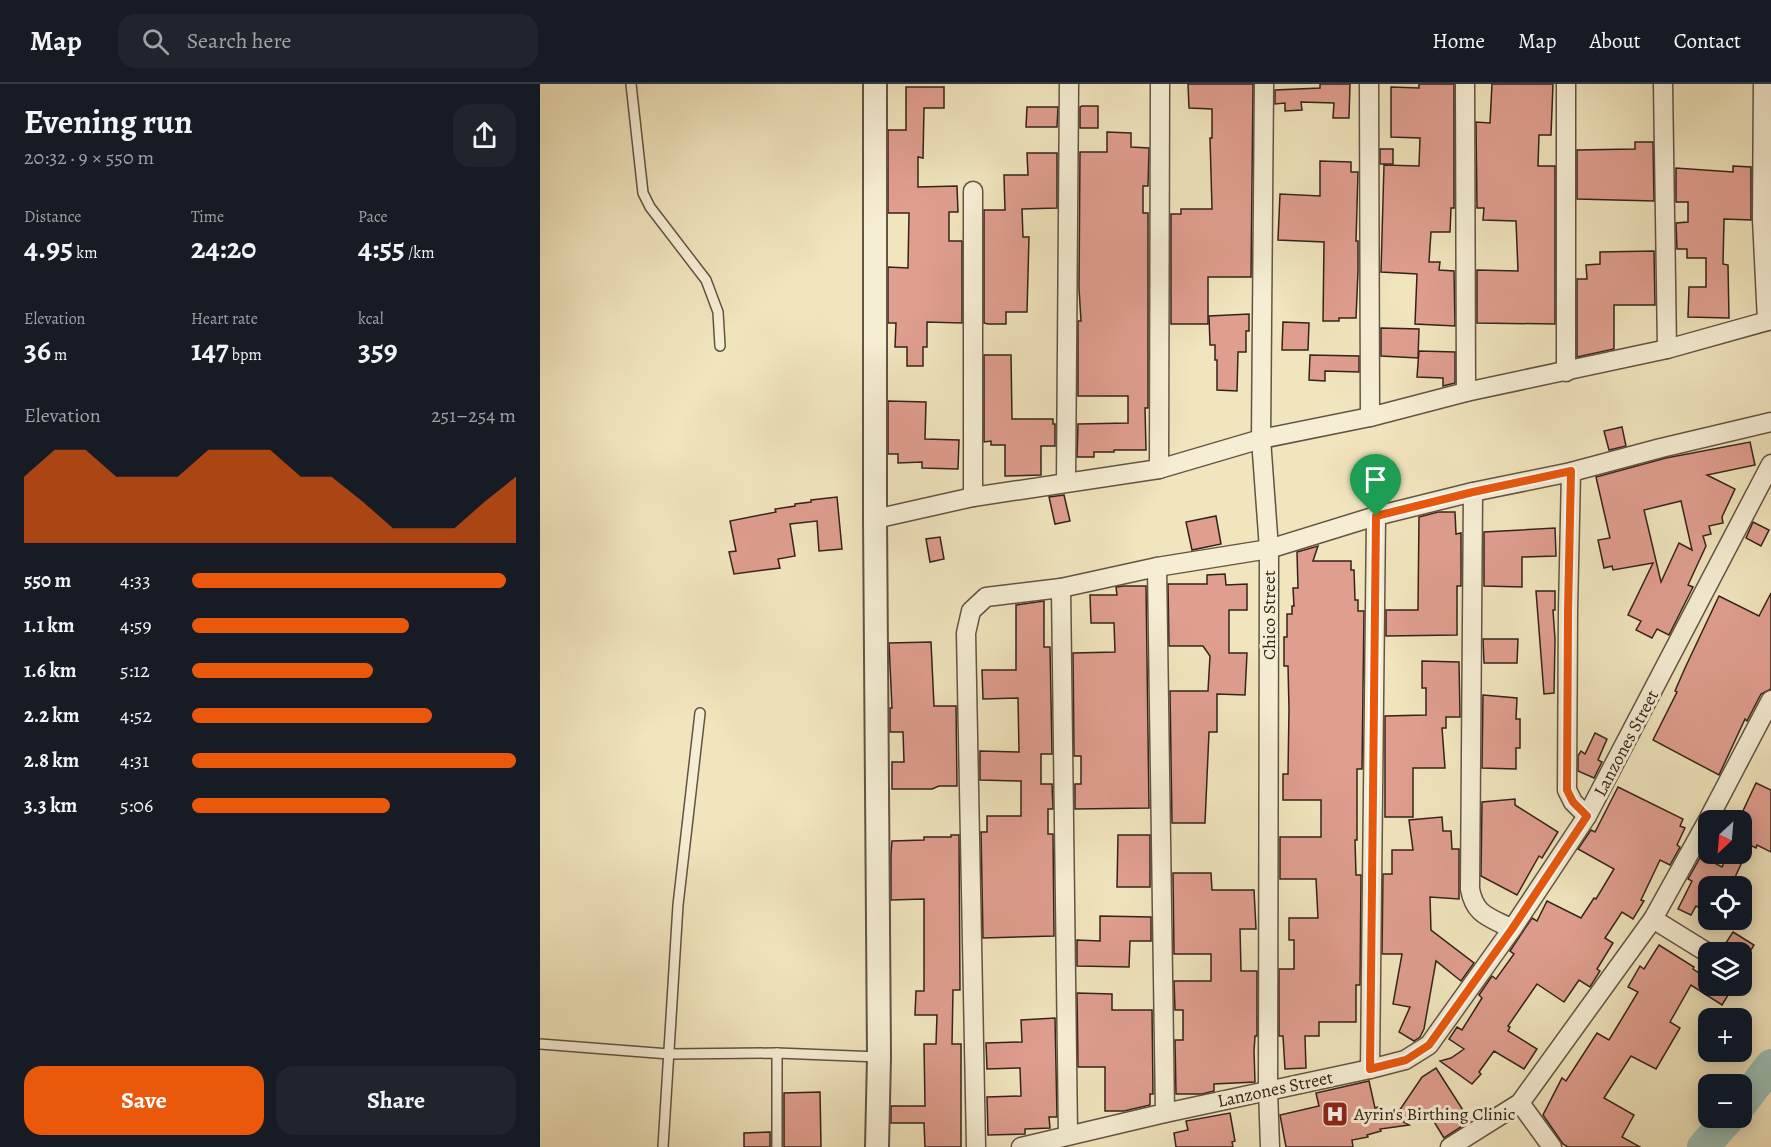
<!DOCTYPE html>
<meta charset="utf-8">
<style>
:root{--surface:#171b24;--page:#20242c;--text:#f1f3f6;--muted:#9ea1a6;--line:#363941;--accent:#ea580c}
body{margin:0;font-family:Alegreya,serif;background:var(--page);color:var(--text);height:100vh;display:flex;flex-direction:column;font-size:22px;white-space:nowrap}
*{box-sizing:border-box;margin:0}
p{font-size:20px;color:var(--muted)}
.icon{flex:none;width:33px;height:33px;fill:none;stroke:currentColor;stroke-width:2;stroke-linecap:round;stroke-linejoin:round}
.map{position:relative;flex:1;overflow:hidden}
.drawer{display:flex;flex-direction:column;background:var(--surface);width:540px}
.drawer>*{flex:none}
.needle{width:39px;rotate:206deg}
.tools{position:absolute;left:1158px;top:726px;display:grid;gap:12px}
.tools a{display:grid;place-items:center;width:54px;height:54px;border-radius:12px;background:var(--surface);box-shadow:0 3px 15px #0003;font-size:30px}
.pin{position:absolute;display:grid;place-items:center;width:51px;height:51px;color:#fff;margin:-62px -26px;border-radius:50% 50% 50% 0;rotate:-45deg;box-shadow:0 0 6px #0007}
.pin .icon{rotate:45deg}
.round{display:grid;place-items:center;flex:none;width:63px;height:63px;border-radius:18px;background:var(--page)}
.summary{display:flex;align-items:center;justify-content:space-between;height:102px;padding:0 24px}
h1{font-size:33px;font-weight:700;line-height:45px}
.metrics{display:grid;grid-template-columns:repeat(3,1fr);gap:9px;height:102px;padding:6px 24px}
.metrics div{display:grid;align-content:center}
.metrics b{font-size:30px;font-weight:700}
.metrics small{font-size:16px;font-weight:400}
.metrics p{font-size:16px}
.chart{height:168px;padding:12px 24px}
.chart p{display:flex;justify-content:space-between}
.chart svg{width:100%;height:108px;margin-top:6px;fill:var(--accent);opacity:.7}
.button{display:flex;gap:12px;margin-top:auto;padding:12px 24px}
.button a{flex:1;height:69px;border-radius:18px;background:var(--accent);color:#fff;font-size:24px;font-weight:700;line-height:69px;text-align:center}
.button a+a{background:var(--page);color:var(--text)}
ul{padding:0 24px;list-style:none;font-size:20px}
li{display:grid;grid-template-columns:96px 72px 1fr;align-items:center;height:45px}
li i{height:15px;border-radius:8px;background:var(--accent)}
header{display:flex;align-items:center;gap:36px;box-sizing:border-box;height:84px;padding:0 30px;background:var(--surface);border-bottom:2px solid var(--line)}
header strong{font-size:28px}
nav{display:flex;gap:33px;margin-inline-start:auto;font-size:21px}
.search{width:420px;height:54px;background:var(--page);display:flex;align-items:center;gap:15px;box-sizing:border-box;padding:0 21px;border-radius:18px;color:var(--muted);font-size:22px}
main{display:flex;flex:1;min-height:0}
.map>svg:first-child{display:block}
</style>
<header>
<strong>Map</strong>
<div class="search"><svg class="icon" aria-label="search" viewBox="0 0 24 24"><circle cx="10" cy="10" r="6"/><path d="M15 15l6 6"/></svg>Search here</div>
<nav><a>Home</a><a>Map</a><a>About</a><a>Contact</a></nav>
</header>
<main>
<section class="drawer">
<div class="summary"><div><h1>Evening run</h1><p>20:32 · 9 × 550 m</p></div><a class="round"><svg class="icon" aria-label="share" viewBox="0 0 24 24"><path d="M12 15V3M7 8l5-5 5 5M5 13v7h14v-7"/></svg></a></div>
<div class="metrics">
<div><p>Distance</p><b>4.95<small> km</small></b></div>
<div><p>Time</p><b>24:20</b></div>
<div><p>Pace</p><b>4:55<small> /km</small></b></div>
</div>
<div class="metrics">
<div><p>Elevation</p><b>36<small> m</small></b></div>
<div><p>Heart rate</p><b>147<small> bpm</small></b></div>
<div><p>kcal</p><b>359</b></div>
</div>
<div class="chart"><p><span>Elevation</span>251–254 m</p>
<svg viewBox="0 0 160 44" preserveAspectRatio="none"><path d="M0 44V17L10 6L20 6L30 17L40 17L50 17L60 6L70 6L80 6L90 17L100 17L110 27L120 38L130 38L140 38L150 27L160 17V44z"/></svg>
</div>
<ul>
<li><b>550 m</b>4:33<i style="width:97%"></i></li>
<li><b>1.1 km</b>4:59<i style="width:67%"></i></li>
<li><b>1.6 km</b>5:12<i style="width:56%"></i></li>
<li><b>2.2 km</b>4:52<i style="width:74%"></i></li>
<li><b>2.8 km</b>4:31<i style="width:100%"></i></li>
<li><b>3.3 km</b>5:06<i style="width:61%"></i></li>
</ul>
<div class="button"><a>Save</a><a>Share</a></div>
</section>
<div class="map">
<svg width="1231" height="1063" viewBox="0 0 1231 1063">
<rect width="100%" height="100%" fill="#f1e5bd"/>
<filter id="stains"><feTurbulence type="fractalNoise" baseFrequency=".00333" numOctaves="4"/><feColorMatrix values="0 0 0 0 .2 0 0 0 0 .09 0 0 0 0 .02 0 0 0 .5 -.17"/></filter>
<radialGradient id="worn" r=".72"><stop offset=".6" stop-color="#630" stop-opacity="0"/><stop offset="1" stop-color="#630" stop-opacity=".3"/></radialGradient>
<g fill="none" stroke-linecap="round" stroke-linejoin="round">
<!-- river -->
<g stroke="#9bbfb4" stroke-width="32">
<path d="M1202 1019 1231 981"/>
<path d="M1163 1063 1189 1034"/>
</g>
</g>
<!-- building -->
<g fill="#e09e8f" stroke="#34231a" stroke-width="1.5" fill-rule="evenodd">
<path d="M648 0H713L711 193H668V240H631V130H641V125H672L670 54H672V25L649 24Z"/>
<path d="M780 0H810L809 34H793L794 19 761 18 762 26 745 27V19L735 20V6L780 4Z"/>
<path d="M879 0H914V124H911L910 148H891L889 178H900L899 186 914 187 915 242 875 240 877 190 841 188 844 81 879 82 880 54 851 53V3L879 4Z"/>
<path d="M952 0H1013L1011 51H999L998 82H1015V240L937 239V186L978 187 976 137 943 136 944 124H937L936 38 950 39Z"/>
<path d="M366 3H404V24H384L383 74 378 73V103L417 102 418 128H409V157H422V239L387 238V263H383V282H367V263H355L356 239H348V183L368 184 369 129H348V46H366Z"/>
<path d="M542 22H558V44H540V23Z"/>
<path d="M487 23H518L517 43H486Z"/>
<path d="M567 48 591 49V63L609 64 608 102H603V129H608V324H605L606 366H574V368H554V373H537L538 340 588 339V312H538V237H541L539 204 540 68H567Z"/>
<path d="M1095 58H1113L1114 117 1037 115V66L1095 65Z"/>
<rect x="840" y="65" width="13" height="15"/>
<path d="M487 69H517V124L482 125 483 153H489L487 228H466V240H448L444 239V126H465L464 91H488Z"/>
<path d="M780 77 811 78V88H818L816 157H818V187L816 234H799V237H783L784 158 738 156 740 110 780 112Z"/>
<path d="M1193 82 1211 83V136L1184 135 1183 180 1188 181 1189 234 1148 233 1149 203H1166V174H1147V165H1137L1136 139 1148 138V118H1136V84L1193 88Z"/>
<path d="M1114 167 1115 221H1074V265L1037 273V195H1047L1046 181 1060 180V168Z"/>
<path d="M709 230V247H706V268H698L697 307 677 306V276H675V261H670L669 232Z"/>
<path d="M743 238 769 239 768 266H742Z"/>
<path d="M841 244 879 245 878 274 841 272Z"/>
<path d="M879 267 915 268V299L903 302V294L877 293Z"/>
<path d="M444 271H471L472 335H513V340H515V362H501V391L465 392V361H451V357L444 358Z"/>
<path d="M770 271 819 272V288L785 287V297L769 296Z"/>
<path d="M348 317 386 318 385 355 419 356 418 385 382 384V378L358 379V370H348Z"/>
<path d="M1082 343 1086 362 1069 366 1064 347Z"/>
<path d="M1210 358 1215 381 1167 391 1195 405 1182 433 1183 439 1169 442 1171 450 1163 452 1166 462 1148 501 1153 503 1129 551 1117 545 1112 554 1096 546 1101 537 1088 531 1113 479 1073 486 1072 482 1064 484 1058 456 1070 454 1056 393 1126 374ZM1141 417 1152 466 1139 459 1121 498 1104 426Z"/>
<path d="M524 411 530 437 515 440 509 413Z"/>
<path d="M297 413 302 465 279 467 277 437 250 440 255 472 238 475 240 484 194 490 189 468 196 467 190 437 236 428 235 425 255 422V420L271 418V416Z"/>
<path d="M898 428H915L916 450 921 449V502H917V551L846 552V526H878L879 433Z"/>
<path d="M676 432 681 460 652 466 646 438Z"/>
<path d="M1213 438 1229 446 1221 462 1206 454Z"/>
<path d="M1015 444 1016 472 982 473V503L944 502V448Z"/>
<path d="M400 453 404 475 390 478 386 455Z"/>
<path d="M778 462 773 477H811V486H814L815 516H818V527H824L822 685H817V756H815L816 791H821L820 901H816V938H779V952H765L766 984 745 985 743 952H739V885H754V856H749V834H778L776 795H740V753H781V716H743V690H748L749 625 748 582H744V553H747V530H752V522H754L753 504H758L757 468Z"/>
<path d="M685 490 686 501 707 500V526H689V569H707L705 611 677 610V648H669L665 739H632L630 607H668L670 572 663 562H629L628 500H667V491Z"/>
<path d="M584 502H606L609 724 535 725V700H541V672H534L533 569 575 568 574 539H551L550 511H577L576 503Z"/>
<path d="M996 507H1015V526H1013L1015 555 1014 609 1004 610Z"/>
<path d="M1231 509V605L1221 610 1207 637 1205 635 1179 691 1113 656 1137 608 1135 607 1145 584 1179 512 1219 532Z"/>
<path d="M504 517V563H510L512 670H501V700H512L513 725H508V750H513L514 852 443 854 441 748H447V732H481V697L440 696V667L479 668 478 614 443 615 442 586H476V521Z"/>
<path d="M943 555H978L977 579H944Z"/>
<path d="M391 558 394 622H416L417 702H399L392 705H352V678H364L363 648H350V624H352L349 559Z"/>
<path d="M882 577 919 578 920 633H906V644H902L905 684H873V733H845V632L886 631V604H882Z"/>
<path d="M943 611 977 614 976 635H980V664H976V685L942 684Z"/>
<path d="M1055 649 1067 655 1058 676 1062 678 1054 694 1038 687V672L1041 667 1045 670Z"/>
<path d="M1216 699 1231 706V768L1217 761 1216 764 1202 757V729Z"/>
<path d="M1078 703 1143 735 1140 742 1145 744 1137 761 1140 763 1130 781 1120 776 1101 816 1104 817 1093 835 1082 828 1065 854 1073 859 1057 885 1060 887 1050 903 1039 896 1024 918 997 900 968 942 970 943 968 947 997 965 984 985 954 967 939 988 941 990 932 1000 900 977 911 974 924 965 909 955 917 943 922 946 942 914 939 911 952 892 956 895 974 870 970 867 992 834 997 837 1007 817 1041 834 1054 814 1056 815 1074 785 1038 765 1051 746 1055 748Z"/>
<path d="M975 715V721L1018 748 1002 774 999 772 977 811 941 792 942 718Z"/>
<path d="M902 733 903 747H911L912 765H919V815L890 813 891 846 934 879 921 897 896 877 884 945 880 953 874 957 859 948 870 923 853 920 862 870H842L843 790H852V766H873L869 736Z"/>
<path d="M411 751H419L420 906H413L412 960H421V1063H385L384 1039H351V1022H385L384 960H396L397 931H375L376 907H384V815L351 816V769L352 757 384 756V753H411Z"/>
<path d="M578 751H610V803H577Z"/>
<path d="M1187 771 1202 778 1191 802H1168V828L1156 822 1151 831 1138 825 1152 797 1148 795 1161 772 1182 783Z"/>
<path d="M633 789H671L672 806H714L716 845H700L701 887H717V952H715L714 967 715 998 674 1000V1007L662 1010H636L635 956H643V926H635L634 897H671V870H634Z"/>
<path d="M560 832 611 833V857H590L589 883 537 882V856L560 857Z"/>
<path d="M1193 848 1214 861 1206 874 1202 871V868H1180Z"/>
<path d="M1119 861 1154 883 1153 885 1168 895V902H1179L1190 908 1182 921 1151 901 1130 938 1140 944 1116 985 1091 972 1064 1014 1094 1031 1082 1053 1100 1063H1028L1023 1060 1003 1031 1022 994 1026 997 1057 949 1069 956 1098 908 1088 903 1100 882 1104 885Z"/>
<path d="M537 909 572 910V926H612L613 1010H610V1021L584 1027H565V983H538Z"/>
<path d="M515 934 517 1033H509L510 1044 485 1045V1050L448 1051 447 1013 481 1012 480 984 447 985 446 959 482 958 481 936Z"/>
<path d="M896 984 930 1037 904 1054 888 1028 862 1037 869 1041 840 1045 841 1047 827 1051 828 1053 812 1056 813 1063H746L740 1031 779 1022 776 1009 829 997 835 1024 838 1023 855 1033 882 993Z"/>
<path d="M280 1008 281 1063H244V1009Z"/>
<path d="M690 1029 695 1057 692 1058 693 1063H636L634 1049 648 1046 646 1037Z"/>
<path d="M230 1048V1063H204V1049Z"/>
</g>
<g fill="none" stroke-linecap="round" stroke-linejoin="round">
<defs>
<g id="service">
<path d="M91 0 103 109 110 123 166 196 178 228 180 262"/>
<path d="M0 960 129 970 237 969 339 973"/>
<path d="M123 1063 138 821 160 629"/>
<path d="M237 1063V969"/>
</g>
<g id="minor">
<path d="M724 0 721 355 729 465 728 1006 730 1063"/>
<path d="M829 0 830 333"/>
<path d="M925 0 926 308"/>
<path d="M1123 0 1127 265"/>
<path d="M1223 0 1222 135 1227 237"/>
<path d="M433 107V413"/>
<path d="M1026 288V0"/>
<path d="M619 385 620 0"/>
<path d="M1031 388 1028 527 1027 706 1033 718 1047 732"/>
<path d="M526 398 529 0"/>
<path d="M933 408 930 805C935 832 950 833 972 845"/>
<path d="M335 435 433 413 619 385 721 355 830 333 926 308 1127 265 1231 236"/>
<path d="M617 483 625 1029"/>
<path d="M521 504 528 1051"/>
<path d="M1113 835 1168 869"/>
<path d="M830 985 836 432"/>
<path d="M980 1019 1012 1063"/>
<path d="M436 1063 426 549 431 527 446 513 521 504 617 483 729 465 836 432 933 408 1031 388 1121 364 1231 338"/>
<path d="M481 1063 625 1029 830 985 865 976 889 961 972 845 1047 732 1231 380"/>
<path d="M910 1063 980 1019 1113 835 1169 734 1231 616"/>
</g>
<path id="tertiary" d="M335 0V435L339 973 337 1063"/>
</defs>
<!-- service casing -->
<use href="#service" stroke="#635443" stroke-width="12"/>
<!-- minor casing -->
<use href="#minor" stroke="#635443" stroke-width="21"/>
<!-- tertiary casing -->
<use href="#tertiary" stroke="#635443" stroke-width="26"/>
<!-- service -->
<use href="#service" stroke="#f6eed4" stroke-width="9"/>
<!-- minor -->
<use href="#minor" stroke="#f6eed4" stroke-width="18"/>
<!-- tertiary -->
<use href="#tertiary" stroke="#f6eed4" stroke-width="22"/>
</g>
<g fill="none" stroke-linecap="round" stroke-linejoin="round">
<defs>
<path id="route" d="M1031 387 1028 527 1027 706 1033 718 1047 732 972 845 889 961 866 976 830 985 836 432 933 408Z"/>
</defs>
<!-- route casing -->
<use href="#route" stroke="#fff" stroke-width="12"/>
<!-- route -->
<use href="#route" stroke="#ea580c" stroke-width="8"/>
</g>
<!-- icons -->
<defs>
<symbol id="hospital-square" viewBox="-11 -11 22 22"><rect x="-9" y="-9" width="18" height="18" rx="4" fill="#8f2418" stroke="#f6eed4"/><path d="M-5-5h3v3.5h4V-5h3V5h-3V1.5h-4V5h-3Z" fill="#fff"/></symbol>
</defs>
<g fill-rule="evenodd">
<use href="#hospital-square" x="780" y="1015" width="30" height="30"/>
</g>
<g text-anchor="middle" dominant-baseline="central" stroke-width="6" stroke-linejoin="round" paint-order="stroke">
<!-- street labels -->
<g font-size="18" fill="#34231a" stroke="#f6eed4">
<text transform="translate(729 531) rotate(-90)">Chico Street</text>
<text transform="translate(1086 659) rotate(-62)">Lanzones Street</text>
<text transform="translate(735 1005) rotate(-12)">Lanzones Street</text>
</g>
<!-- poi labels -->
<g font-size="18" fill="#34231a" stroke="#f6eed4" text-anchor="start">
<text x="814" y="1030">Ayrin's Birthing Clinic</text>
</g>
</g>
<rect width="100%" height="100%" filter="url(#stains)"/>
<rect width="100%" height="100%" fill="url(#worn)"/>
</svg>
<div class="tools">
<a><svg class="needle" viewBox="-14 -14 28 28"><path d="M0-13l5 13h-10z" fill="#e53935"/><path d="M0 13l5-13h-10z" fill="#9ea1a6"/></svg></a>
<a><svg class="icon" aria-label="locate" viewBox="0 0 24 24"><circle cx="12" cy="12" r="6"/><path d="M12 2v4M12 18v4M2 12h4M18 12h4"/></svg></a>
<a><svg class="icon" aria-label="layers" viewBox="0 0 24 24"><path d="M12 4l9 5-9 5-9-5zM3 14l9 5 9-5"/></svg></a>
<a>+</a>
<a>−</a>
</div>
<div class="pin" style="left:836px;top:432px;background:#1e9e55"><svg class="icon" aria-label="arrive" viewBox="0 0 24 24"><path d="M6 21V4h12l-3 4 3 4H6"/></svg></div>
</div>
</main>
